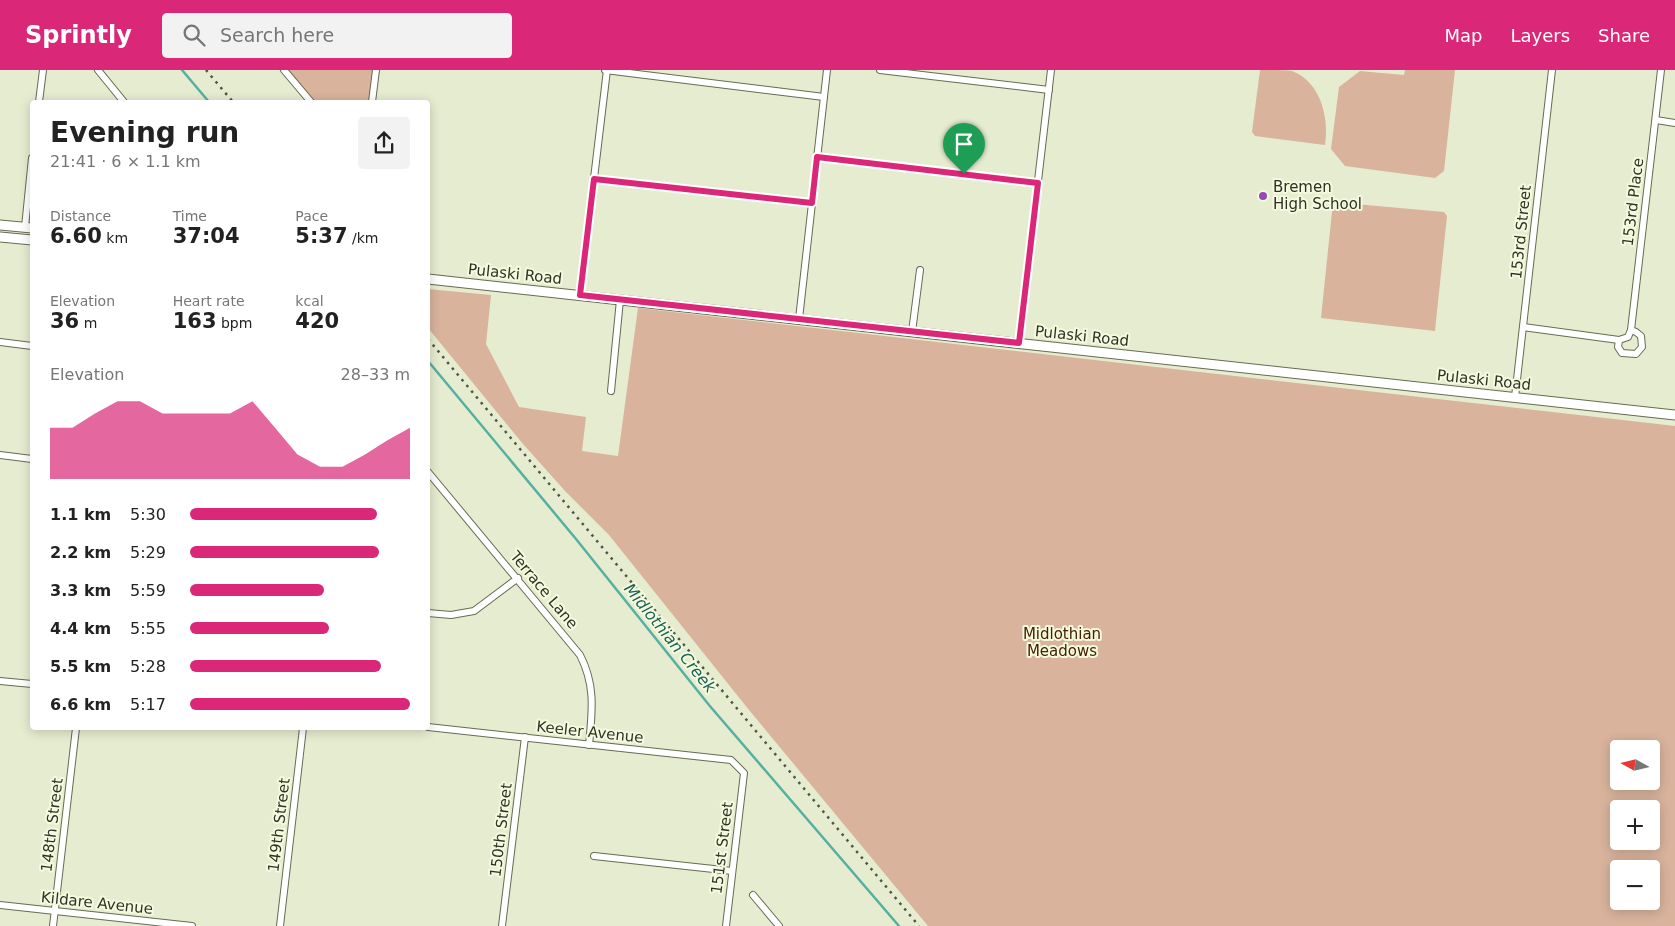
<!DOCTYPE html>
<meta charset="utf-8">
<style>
:root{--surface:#fff;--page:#f2f2f2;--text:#222;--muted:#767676;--accent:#db2777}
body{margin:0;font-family:"DejaVu Sans",sans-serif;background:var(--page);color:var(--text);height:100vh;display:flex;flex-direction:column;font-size:19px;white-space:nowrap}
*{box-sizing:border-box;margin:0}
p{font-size:16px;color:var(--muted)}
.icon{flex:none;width:28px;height:28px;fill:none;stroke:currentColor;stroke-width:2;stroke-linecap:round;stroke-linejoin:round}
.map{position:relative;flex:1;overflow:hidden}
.side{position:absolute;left:30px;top:30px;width:400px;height:630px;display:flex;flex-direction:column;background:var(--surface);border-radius:5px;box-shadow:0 2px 12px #0003}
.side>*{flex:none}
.needle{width:32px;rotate:278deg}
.controls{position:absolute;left:1610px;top:670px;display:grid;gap:10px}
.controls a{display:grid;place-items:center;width:50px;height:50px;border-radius:5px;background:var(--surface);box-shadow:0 2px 12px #0003;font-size:25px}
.pin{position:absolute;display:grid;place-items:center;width:42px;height:42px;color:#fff;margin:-51px -21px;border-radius:50% 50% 50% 0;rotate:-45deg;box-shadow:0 0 5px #0007}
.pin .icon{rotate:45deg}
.round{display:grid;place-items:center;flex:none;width:52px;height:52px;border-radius:5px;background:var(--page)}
.head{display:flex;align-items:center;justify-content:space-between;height:85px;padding:0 20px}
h1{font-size:28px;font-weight:700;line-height:38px}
.stats{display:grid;grid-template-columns:repeat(3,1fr);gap:8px;height:85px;padding:5px 20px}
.stats div{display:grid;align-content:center}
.stats b{font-size:21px;font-weight:700}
.stats small{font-size:14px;font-weight:400}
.stats p{font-size:14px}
.chart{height:140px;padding:10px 20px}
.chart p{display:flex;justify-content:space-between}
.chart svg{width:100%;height:90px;margin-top:5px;fill:var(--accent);opacity:.7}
ul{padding:0 20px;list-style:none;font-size:16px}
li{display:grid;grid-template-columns:80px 60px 1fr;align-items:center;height:38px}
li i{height:12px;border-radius:6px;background:var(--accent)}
header{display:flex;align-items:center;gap:30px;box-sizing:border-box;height:70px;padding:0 25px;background:var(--accent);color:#fff}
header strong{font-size:24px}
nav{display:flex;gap:28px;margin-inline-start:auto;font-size:18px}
.search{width:350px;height:45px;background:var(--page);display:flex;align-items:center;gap:12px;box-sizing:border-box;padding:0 18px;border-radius:5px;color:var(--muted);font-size:19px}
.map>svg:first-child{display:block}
</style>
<header>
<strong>Sprintly</strong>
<div class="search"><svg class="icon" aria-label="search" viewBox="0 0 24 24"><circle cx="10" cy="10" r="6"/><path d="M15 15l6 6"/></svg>Search here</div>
<nav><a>Map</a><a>Layers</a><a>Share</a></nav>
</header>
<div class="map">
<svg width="1675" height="856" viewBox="0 0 1675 856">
<rect width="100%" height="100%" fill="#e6ecd0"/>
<!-- green -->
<g fill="#d9b39c" fill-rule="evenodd">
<path d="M284 0H376L372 32H311Z"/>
<path d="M1260 0C1270 0 1284 0 1292 1 1321 12 1329 48 1325 75L1255 66 1252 62Z"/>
<path d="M1405 0H1455L1444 101 1435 108 1345 96 1331 79 1339 17 1360 1 1404 5Z"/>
<path d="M1333 132 1444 142 1447 146 1435 261 1321 248Z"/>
<path d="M428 219 491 225 486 274 519 337 586 347 582 381 618 386 638 238 1675 356V856H928L749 640 609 465 566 422 523 374 428 258ZM1619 679H1651V711H1619ZM1619 739H1651V771H1619ZM1619 799H1651V831H1619Z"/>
</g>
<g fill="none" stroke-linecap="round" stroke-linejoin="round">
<!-- stream -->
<g stroke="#56b0a2" stroke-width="2.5">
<path d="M182 0 209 32"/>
<path d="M428 291 576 469 709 635 899 856"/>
</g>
<defs>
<g id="street">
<path d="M98 0 124 32"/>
<path d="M284 0 311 32"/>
<path d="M605 0 824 27"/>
<path d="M880 0 1049 20"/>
<path d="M39 32 43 0"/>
<path d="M372 32 376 0"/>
<path d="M1656 50 1675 53"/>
<path d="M817 87 1038 113"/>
<path d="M594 109 812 133"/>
<path d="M25 157 32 88"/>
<path d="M580 225 607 0"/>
<path d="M799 249 827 0"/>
<path d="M1523 257 1619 270 1628 267 1631 260 1661 0"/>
<path d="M912 262 920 200"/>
<path d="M1619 270 1618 277 1622 283 1636 284 1642 277 1641 266 1636 262 1631 260"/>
<path d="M0 272 32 276"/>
<path d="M1019 273 1051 0"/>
<path d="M611 321 620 230"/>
<path d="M1515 327 1552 0"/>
<path d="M0 385 32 389"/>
<path d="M428 402 580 585C596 616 592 642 589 675"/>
<path d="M428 543 451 545 474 541 518 508"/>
<path d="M0 611 32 614"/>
<path d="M428 657 731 690 744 703 726 856"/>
<path d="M594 786 732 801"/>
<path d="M753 825 779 856"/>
<path d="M0 835 192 856"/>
<path d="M53 856 76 658"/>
<path d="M280 856 303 658"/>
<path d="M502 856 525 667"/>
</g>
<g id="secondary">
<path d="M0 155 32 158"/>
<path d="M0 167 32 170"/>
<path d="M428 209 1675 345"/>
</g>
</defs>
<!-- street casing -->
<use href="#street" stroke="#666b52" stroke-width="8"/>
<!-- secondary casing -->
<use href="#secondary" stroke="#666b52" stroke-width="11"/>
<!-- street -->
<use href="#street" stroke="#fff" stroke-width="6"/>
<!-- secondary -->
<use href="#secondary" stroke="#fff" stroke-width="9"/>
<!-- rail -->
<g stroke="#505446" stroke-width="2.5" stroke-dasharray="2.5 5" stroke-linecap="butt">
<path d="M206 0 233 32"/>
<path d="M428 269 919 856"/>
</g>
</g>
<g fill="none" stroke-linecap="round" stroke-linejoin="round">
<defs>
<path id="route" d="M817 87 1038 113 1019 273 580 225 594 109 812 133Z"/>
</defs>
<!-- route casing -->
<use href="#route" stroke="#fff" stroke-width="10"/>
<!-- route -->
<use href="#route" stroke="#db2777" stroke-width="6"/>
</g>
<!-- markers -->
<circle fill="#9748b8" stroke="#f4fadd" stroke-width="2" cx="1263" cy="126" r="5"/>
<g text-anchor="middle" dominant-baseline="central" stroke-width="4" stroke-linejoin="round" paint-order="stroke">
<!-- poi labels -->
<g font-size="15" fill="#2e3126" stroke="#f4fadd" text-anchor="start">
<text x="1273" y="117">Bremen<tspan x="1273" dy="17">High School</tspan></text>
</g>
<!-- street labels -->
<g font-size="15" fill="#2e3126" stroke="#f4fadd">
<text transform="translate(1633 132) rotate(-83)">153rd Place</text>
<text transform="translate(1521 162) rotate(-84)">153rd Street</text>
<text transform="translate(515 204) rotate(6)">Pulaski Road</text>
<text transform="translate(1082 266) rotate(6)">Pulaski Road</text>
<text transform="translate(1484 310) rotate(6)">Pulaski Road</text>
<text transform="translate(544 520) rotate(50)">Terrace Lane</text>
<text transform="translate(590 662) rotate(6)">Keeler Avenue</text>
<text transform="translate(52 755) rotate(-83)">148th Street</text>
<text transform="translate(279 755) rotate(-83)">149th Street</text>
<text transform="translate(501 760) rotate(-83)">150th Street</text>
<text transform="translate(722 778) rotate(-83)">151st Street</text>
<text transform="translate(97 833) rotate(6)">Kildare Avenue</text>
</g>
<!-- park labels -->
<g font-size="15" fill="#482104" stroke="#f4fadd">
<text x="1062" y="564">Midlothian<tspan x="1062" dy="17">Meadows</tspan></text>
</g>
<!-- water labels -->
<g font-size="16" font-style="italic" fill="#186157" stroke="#f4fadd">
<text transform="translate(670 568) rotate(51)">Midlothian Creek</text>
</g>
</g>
</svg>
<div class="controls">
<a><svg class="needle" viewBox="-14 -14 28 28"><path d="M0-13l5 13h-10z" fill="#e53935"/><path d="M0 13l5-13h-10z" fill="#767676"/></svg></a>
<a>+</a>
<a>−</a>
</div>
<div class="pin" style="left:964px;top:104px;background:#1e9e55"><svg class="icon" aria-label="arrive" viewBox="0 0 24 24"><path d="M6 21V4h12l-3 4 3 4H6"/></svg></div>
<section class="side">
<div class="head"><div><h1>Evening run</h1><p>21:41 · 6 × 1.1 km</p></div><a class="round"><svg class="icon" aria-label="share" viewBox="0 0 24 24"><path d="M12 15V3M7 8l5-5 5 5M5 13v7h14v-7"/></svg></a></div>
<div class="stats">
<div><p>Distance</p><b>6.60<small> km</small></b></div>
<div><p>Time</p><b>37:04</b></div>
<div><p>Pace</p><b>5:37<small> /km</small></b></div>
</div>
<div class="stats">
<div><p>Elevation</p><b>36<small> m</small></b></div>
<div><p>Heart rate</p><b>163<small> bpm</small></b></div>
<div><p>kcal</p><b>420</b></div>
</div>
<div class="chart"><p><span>Elevation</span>28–33 m</p>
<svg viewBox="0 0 160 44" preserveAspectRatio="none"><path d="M0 44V19L10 19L20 12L30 6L40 6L50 12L60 12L70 12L80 12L90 6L100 19L110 32L120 38L130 38L140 32L150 25L160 19V44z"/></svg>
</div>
<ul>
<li><b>1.1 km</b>5:30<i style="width:85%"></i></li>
<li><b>2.2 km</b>5:29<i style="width:86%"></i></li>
<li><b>3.3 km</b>5:59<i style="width:61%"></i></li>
<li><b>4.4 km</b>5:55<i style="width:63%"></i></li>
<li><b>5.5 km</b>5:28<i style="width:87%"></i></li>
<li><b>6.6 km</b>5:17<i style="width:100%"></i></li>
</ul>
</section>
</div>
